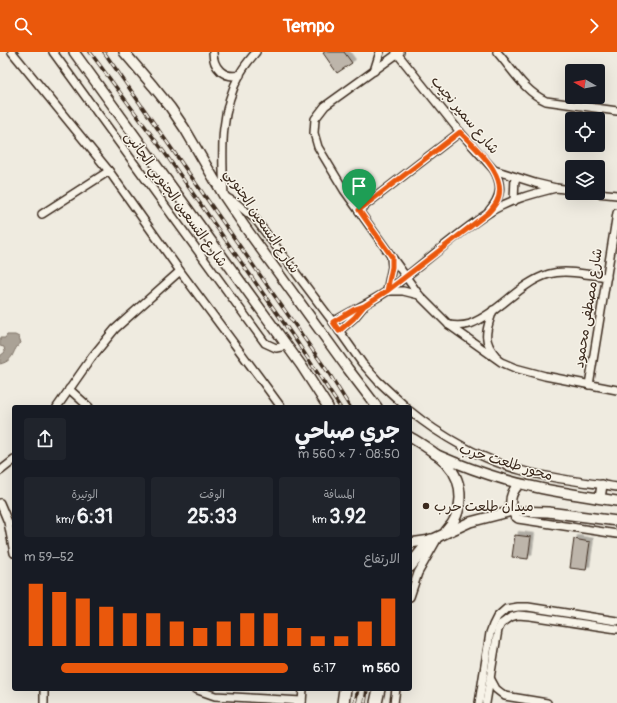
<!DOCTYPE html>
<html lang="ar">
<meta charset="utf-8">
<style>
:root{--surface:#171b24;--page:#20242c;--text:#f1f3f6;--muted:#9ea1a6;--accent:#ea580c}
body{margin:0;font-family:Pangolin,"Playpen Sans Arabic",sans-serif;background:var(--page);color:var(--text);direction:rtl;height:100vh;display:flex;flex-direction:column;font-size:15px;white-space:nowrap}
*{box-sizing:border-box;margin:0}
p{font-size:13px;color:var(--muted)}
.icon{flex:none;width:22px;height:22px;fill:none;stroke:currentColor;stroke-width:2;stroke-linecap:round;stroke-linejoin:round}
.map{position:relative;flex:1;overflow:hidden;direction:ltr}
.sheet{position:absolute;left:12px;top:353px;width:400px;height:286px;display:flex;flex-direction:column;background:var(--surface);border-radius:4px;box-shadow:0 4px 16px #0002;direction:rtl}
.sheet>*{flex:none}
.needle{width:26px;rotate:279deg}
.fabs{position:absolute;left:565px;top:12px;display:grid;gap:8px}
.fabs a{display:grid;place-items:center;width:40px;height:40px;border-radius:4px;background:var(--surface);box-shadow:0 4px 16px #0002;font-size:20px}
.pin{position:absolute;display:grid;place-items:center;width:34px;height:34px;color:#fff;margin:-41px -17px;border-radius:50% 50% 50% 0;rotate:-45deg;box-shadow:0 0 4px #0007}
.pin .icon{rotate:45deg}
.round{display:grid;place-items:center;flex:none;width:42px;height:42px;border-radius:4px;background:var(--page)}
.summary{display:flex;align-items:center;justify-content:space-between;height:68px;padding:0 12px}
h1{font-size:22px;font-weight:700;line-height:30px}
.metrics{display:grid;grid-template-columns:repeat(3,1fr);gap:6px;height:68px;padding:4px 12px}
.metrics div{display:grid;align-content:center;border-radius:4px;background:var(--page);text-align:center}
.metrics b{font-size:20px;font-weight:700}
.metrics small{font-size:11px;font-weight:400}
.metrics p{font-size:11px}
.chart{height:112px;padding:8px 12px}
.chart p{display:flex;justify-content:space-between}
.chart svg{width:100%;height:72px;margin-top:4px;stroke:var(--accent);stroke-width:6}
ul{padding:0 12px;list-style:none;font-size:13px}
li{display:grid;grid-template-columns:64px 48px 1fr;align-items:center;height:30px}
li i{height:10px;border-radius:5px;background:var(--accent)}
header{display:flex;justify-content:space-between;align-items:center;height:52px;padding:0 12px;background:var(--accent);color:#fff;font-size:18px;font-weight:700}
.map>svg:first-child{display:block}
</style>
<header><svg class="icon" aria-label="forward" viewBox="0 0 24 24"><path d="M9 5l7 7-7 7"/></svg>Tempo<svg class="icon" aria-label="search" viewBox="0 0 24 24"><circle cx="10" cy="10" r="6"/><path d="M15 15l6 6"/></svg></header>
<div class="map">
<svg width="617" height="651" viewBox="0 0 617 651">
<defs>
<filter id="shadow"><feDropShadow dx="3.5" dy="-3.5" stdDeviation="0" flood-color="#0004"/></filter>
</defs>
<rect width="100%" height="100%" fill="#efebe0"/>
<filter id="ink" filterUnits="userSpaceOnUse"><feTurbulence type="fractalNoise" baseFrequency=".025" numOctaves="2"/><feDisplacementMap in="SourceGraphic" scale="8" xChannelSelector="R" yChannelSelector="G"/><feConvolveMatrix kernelMatrix="1 2 1 2 8 2 1 2 1" color-interpolation-filters="sRGB"/></filter>
<g filter="url(#ink)">
<!-- water -->
<path fill="#aaa296" stroke="#7e7266" d="M7 283H15L19 285 21 291C11 298 16 308 0 312V304L5 300 4 295 0 294V286H5Z"/>
<!-- building -->
<g fill="#bdb5aa" stroke="#3b2a1e" filter="url(#shadow)">
<path d="M325 0H344L352 11 337 21 323 1Z"/>
<path d="M515 483 531 485 528 507 512 505Z"/>
<path d="M574 487 590 490 586 518 570 516Z"/>
</g>
<g fill="none" stroke-linecap="round" stroke-linejoin="round">
<defs>
<g id="minor">
<path d="M12 0 109 119 180 219 259 325 281 355"/>
<path d="M53 0 265 291 276 296 286 294"/>
<path d="M213 0C213 16 224 27 240 23"/>
<path d="M256 0C251 6 245 13 241 20 219 60 222 100 224 144L236 151 256 168 333 270 362 311 378 329 406 355"/>
<path d="M396 0 460 80 494 118 535 131 556 136 572 138"/>
<path d="M400 0 325 54 315 67 314 81 318 95 344 138 419 243 449 273 501 310 515 316 545 324 617 338"/>
<path d="M497 0C512 17 525 40 546 49L617 59"/>
<path d="M374 19 380 0"/>
<path d="M597 141 617 143"/>
<path d="M514 149 515 125"/>
<path d="M359 158 460 80"/>
<path d="M489 159C501 145 503 134 494 118"/>
<path d="M42 162 109 119"/>
<path d="M391 205 392 215 387 239H403L419 243"/>
<path d="M493 258C487 277 481 287 496 304"/>
<path d="M333 270C351 259 369 251 386 240 420 215 452 185 487 162 508 148 532 142 556 136"/>
<path d="M449 273C456 274 463 274 470 272 499 261 519 231 549 222 567 217 588 223 607 225"/>
<path d="M339 279 354 266 364 254"/>
<path d="M589 333 617 161"/>
<path d="M69 337 89 355"/>
<path d="M57 355 92 305 115 277 180 219"/>
<path d="M410 359C440 384 483 408 520 418 551 427 585 430 617 435"/>
<path d="M0 419 14 408"/>
<path d="M0 451 8 470 14 501"/>
<path d="M512 459 514 464 518 467 617 482"/>
<path d="M410 545 418 521 439 484"/>
<path d="M490 626 496 637 505 644 547 651"/>
<path d="M44 637V651"/>
<path d="M195 637 215 644 302 649"/>
<path d="M302 651 303 637"/>
<path d="M394 651 396 637"/>
<path d="M479 651 490 581 493 573 497 565 506 557 518 555H528L617 569"/>
<path d="M486 651 498 578 501 572 511 565 518 563 530 564 617 577"/>
</g>
<g id="major">
<path d="M74 0 301 313 328 355"/>
<path d="M124 0 153 34 170 55 185 77 224 144 245 175 348 317 377 355"/>
<path d="M410 385C423 393 437 401 447 412 465 431 464 461 446 479"/>
<path d="M435 402C467 416 500 428 535 435 562 441 590 445 617 449"/>
<path d="M600 446 602 433"/>
<path d="M512 459C509 448 511 440 519 432"/>
<path d="M410 491 431 488 470 470 512 459 548 460 617 469"/>
</g>
<g id="highway">
<path d="M410 514 431 488"/>
<path d="M343 651 345 637"/>
<path d="M376 651 379 637"/>
</g>
</defs>
<!-- minor casing -->
<use href="#minor" stroke="#3b2a1e" stroke-width="10"/>
<!-- major casing -->
<use href="#major" stroke="#3b2a1e" stroke-width="12"/>
<!-- highway casing -->
<use href="#highway" stroke="#3b2a1e" stroke-width="14"/>
<!-- minor -->
<use href="#minor" stroke="#f7f3e8" stroke-width="7"/>
<!-- major -->
<use href="#major" stroke="#f7f3e8" stroke-width="9"/>
<!-- highway -->
<use href="#highway" stroke="#f7f3e8" stroke-width="11"/>
<defs>
<g id="rail">
<path d="M90 0 164 100 295 287 340 355"/>
<path d="M104 0 330 323 350 355"/>
<path d="M355 651 358 637"/>
<path d="M365 651 367 637"/>
</g>
</defs>
<!-- rail casing -->
<use href="#rail" stroke="#3b2a1e" stroke-width="3.5"/>
<!-- rail -->
<use href="#rail" stroke="#f7f3e8" stroke-width="2" stroke-dasharray="6" stroke-linecap="butt"/>
</g>
</g>
<g fill="none" stroke-linecap="round" stroke-linejoin="round" filter="url(#ink)">
<defs>
<path id="route" d="M359 158 392 205V215L387 239 364 254 355 257 333 270 339 279 354 266 364 254 387 239 488 161C491 158 494 154 496 151 511 125 476 97 460 80L359 158"/>
</defs>
<!-- route casing -->
<use href="#route" stroke="#fff" stroke-width="8"/>
<!-- route -->
<use href="#route" stroke="#ea580c" stroke-width="5"/>
</g>
<!-- markers -->
<circle fill="#3b2a1e" stroke="#f7f3e8" stroke-width="1.5" cx="426" cy="454" r="4"/>
<g text-anchor="middle" dominant-baseline="central" stroke-width="3" stroke-linejoin="round" paint-order="stroke">
<!-- street labels -->
<g font-size="14" fill="#3b2a1e" stroke="#f7f3e8">
<text transform="translate(465 63) rotate(50)">شارع سمير نجيب</text>
<text transform="translate(176 147) rotate(54)">شارع التسعين الجنوبي الجانبى</text>
<text transform="translate(262 169) rotate(56)">شارع التسعين الجنوبي</text>
<text transform="translate(588 256) rotate(-81)">شارع مصطفى محمود</text>
<text transform="translate(506 410) rotate(17)">محور طلعت حرب</text>
</g>
<!-- poi labels -->
<g font-size="14" fill="#3b2a1e" stroke="#f7f3e8" text-anchor="start">
<text x="434" y="454">ميدان طلعت حرب</text>
</g>
</g>
</svg>
<div class="fabs">
<a><svg class="needle" viewBox="-14 -14 28 28"><path d="M0-13l5 13h-10z" fill="#e53935"/><path d="M0 13l5-13h-10z" fill="#9ea1a6"/></svg></a>
<a><svg class="icon" aria-label="locate" viewBox="0 0 24 24"><circle cx="12" cy="12" r="6"/><path d="M12 2v4M12 18v4M2 12h4M18 12h4"/></svg></a>
<a><svg class="icon" aria-label="layers" viewBox="0 0 24 24"><path d="M12 4l9 5-9 5-9-5zM3 14l9 5 9-5"/></svg></a>
</div>
<div class="pin" style="left:359px;top:158px;background:#1e9e55"><svg class="icon" aria-label="arrive" viewBox="0 0 24 24"><path d="M6 21V4h12l-3 4 3 4H6"/></svg></div>
<section class="sheet">
<div class="summary"><div><h1>جري صباحي</h1><p>08:50 · 7 × 560 m</p></div><a class="round"><svg class="icon" aria-label="share" viewBox="0 0 24 24"><path d="M12 15V3M7 8l5-5 5 5M5 13v7h14v-7"/></svg></a></div>
<div class="metrics">
<div><p>المسافة</p><b>3.92<small> km</small></b></div>
<div><p>الوقت</p><b>25:33</b></div>
<div><p>الوتيرة</p><b>6:31<small> /km</small></b></div>
</div>
<div class="chart"><p><span>الارتفاع</span>52–59 m</p>
<svg viewBox="0 0 160 44" preserveAspectRatio="none"><path d="M5 44V6M15 44V11M25 44V15M35 44V20M45 44V24M55 44V24M65 44V29M75 44V33M85 44V29M95 44V24M105 44V24M115 44V33M125 44V38M135 44V38M145 44V29M155 44V15"/></svg>
</div>
<ul>
<li><b>560 m</b>6:17<i style="width:86%"></i></li>
</ul>
</section>
</div>
